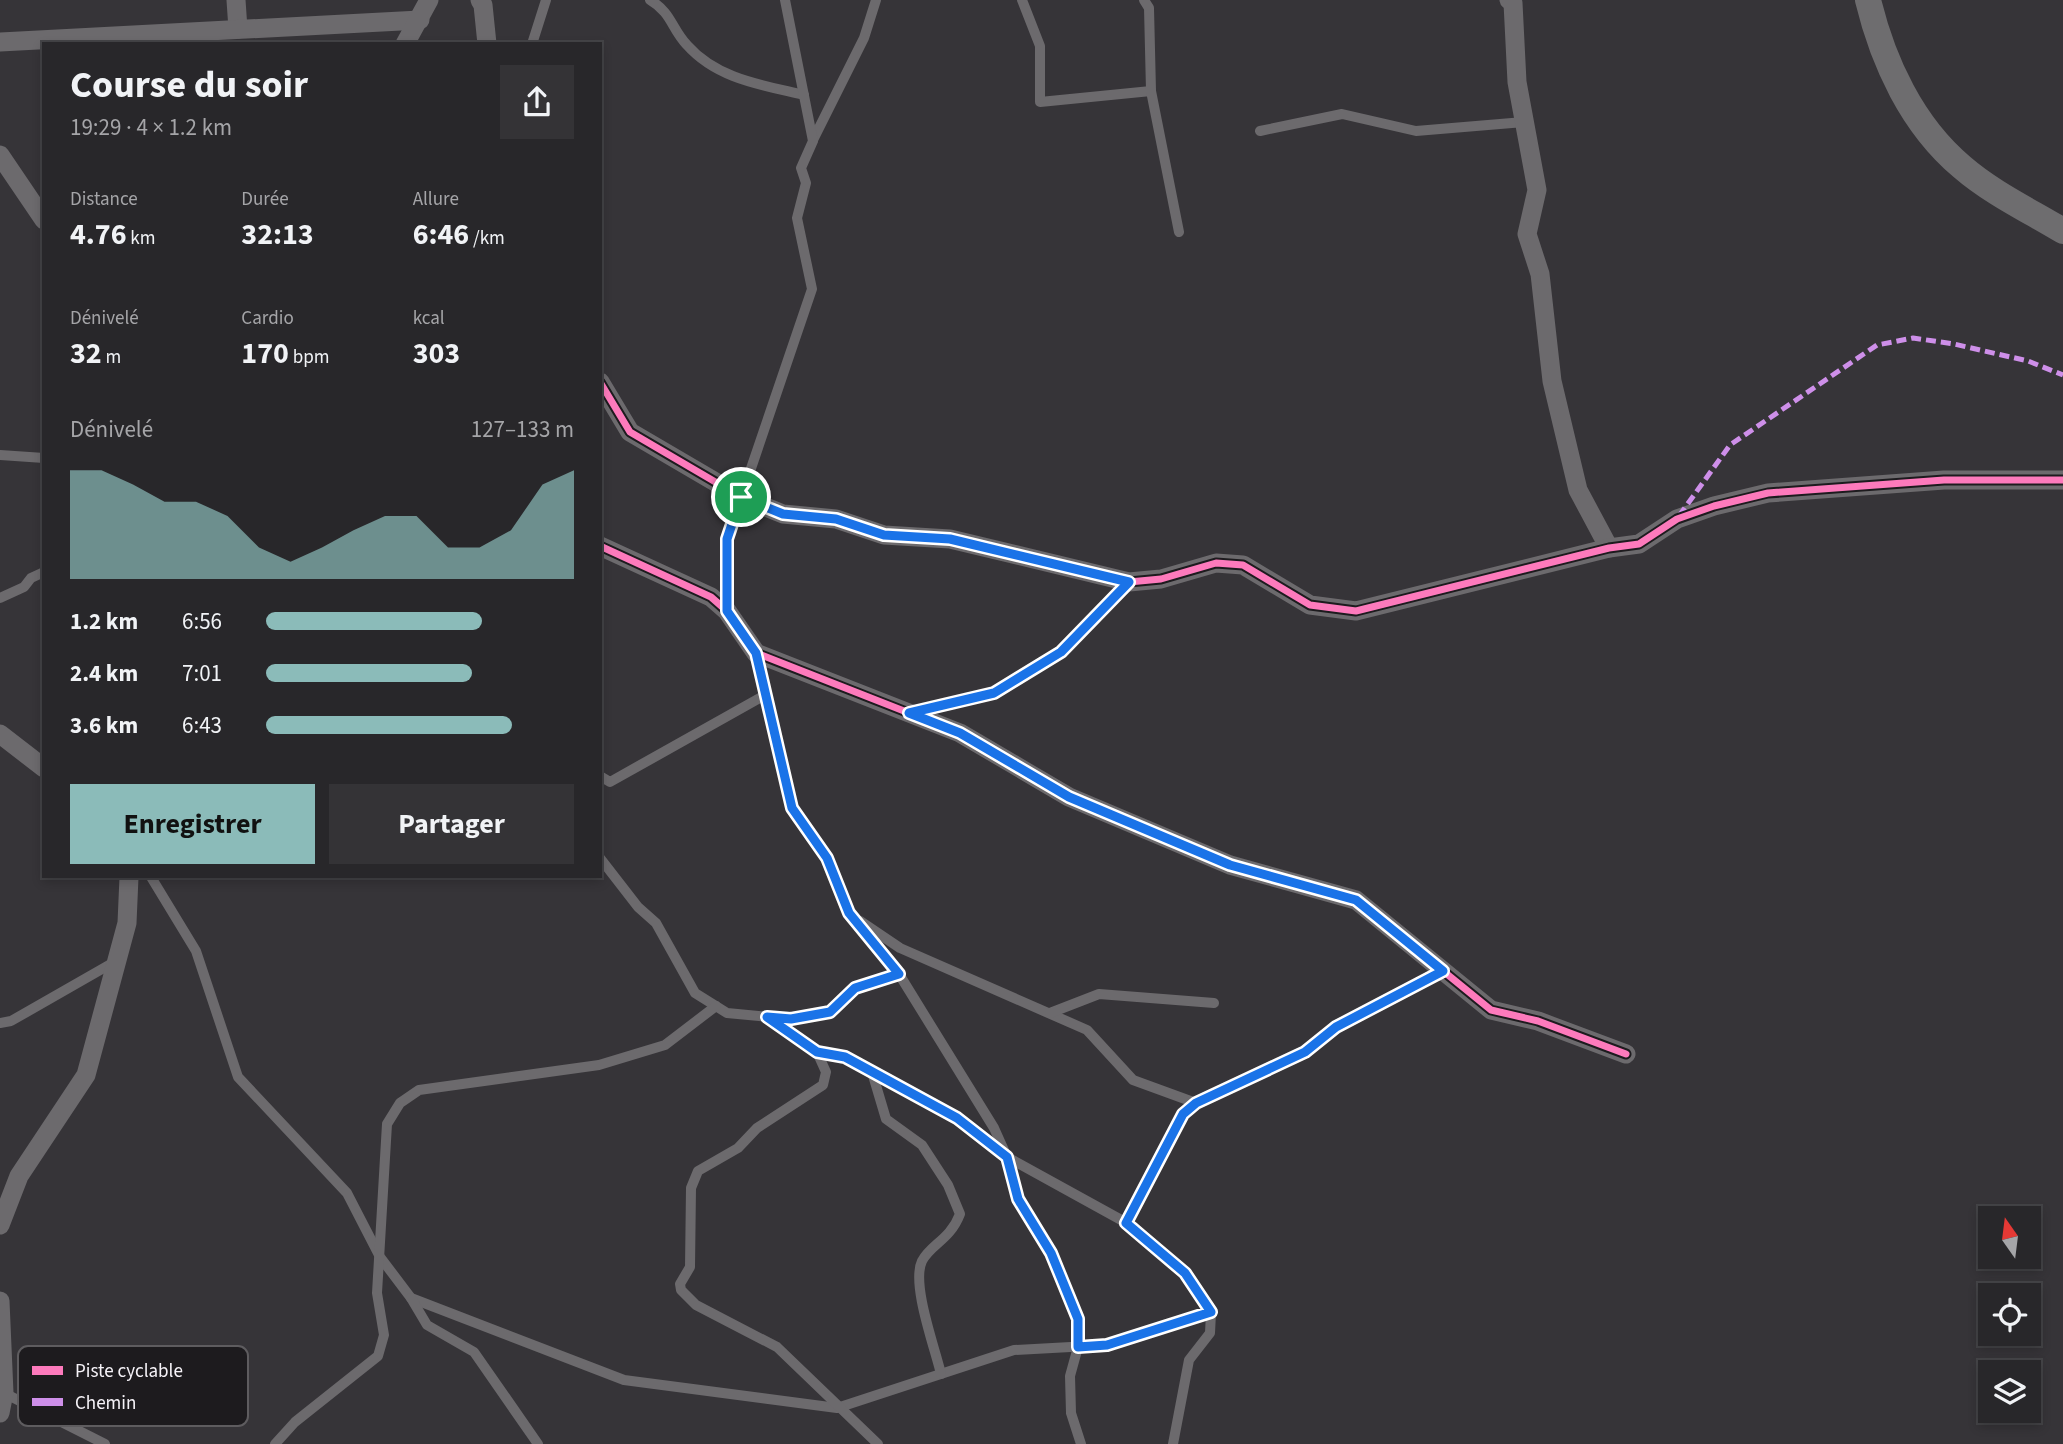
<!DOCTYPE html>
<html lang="fr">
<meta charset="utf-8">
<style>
:root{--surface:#28272a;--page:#343336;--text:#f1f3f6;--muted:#a5a5a8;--line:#444447;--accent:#8bbbb9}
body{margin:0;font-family:"Source Sans 3",sans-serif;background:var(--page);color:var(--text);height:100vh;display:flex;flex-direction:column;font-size:26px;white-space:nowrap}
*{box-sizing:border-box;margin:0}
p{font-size:23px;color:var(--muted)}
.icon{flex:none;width:38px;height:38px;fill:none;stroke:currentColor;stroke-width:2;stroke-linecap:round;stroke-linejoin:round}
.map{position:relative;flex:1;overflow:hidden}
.sheet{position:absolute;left:42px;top:42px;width:560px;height:836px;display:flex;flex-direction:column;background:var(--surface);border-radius:0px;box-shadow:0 4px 10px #0003,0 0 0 2px var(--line)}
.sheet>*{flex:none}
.needle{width:46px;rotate:346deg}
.fabs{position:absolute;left:1978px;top:1206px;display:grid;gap:14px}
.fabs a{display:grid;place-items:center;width:63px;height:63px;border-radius:0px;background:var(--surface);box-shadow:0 4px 10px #0003,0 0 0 2px var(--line);font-size:35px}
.pin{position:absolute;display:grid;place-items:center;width:60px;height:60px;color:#fff;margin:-30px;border:4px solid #fff;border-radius:50%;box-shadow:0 2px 7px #0007}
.round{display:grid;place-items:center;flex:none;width:74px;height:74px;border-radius:0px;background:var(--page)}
.headline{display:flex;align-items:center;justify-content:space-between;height:119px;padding:0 28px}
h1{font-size:38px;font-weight:700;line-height:52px}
.figures{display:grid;grid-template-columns:repeat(3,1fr);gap:10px;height:119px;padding:7px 28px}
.figures div{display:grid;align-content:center}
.figures b{font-size:30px;font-weight:700}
.figures small{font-size:19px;font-weight:400}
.figures p{font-size:19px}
.chart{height:196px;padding:14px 28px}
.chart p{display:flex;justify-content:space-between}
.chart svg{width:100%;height:126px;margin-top:7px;fill:var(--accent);opacity:.7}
.action{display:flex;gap:14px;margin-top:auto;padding:14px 28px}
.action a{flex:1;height:80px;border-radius:0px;background:var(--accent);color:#111;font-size:28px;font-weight:700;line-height:80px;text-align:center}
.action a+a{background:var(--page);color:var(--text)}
ul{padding:0 28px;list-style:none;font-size:23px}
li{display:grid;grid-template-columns:112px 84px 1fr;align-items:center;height:52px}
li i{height:18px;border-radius:9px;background:var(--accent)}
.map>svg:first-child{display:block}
</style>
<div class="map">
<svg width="2063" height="1444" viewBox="0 0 2063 1444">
<rect width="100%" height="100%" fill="#363438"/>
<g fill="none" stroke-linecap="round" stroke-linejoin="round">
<!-- lane -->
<g stroke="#6c6a6d" stroke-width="10">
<path d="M650 0C672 13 671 28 687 45 717 79 762 85 804 95"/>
<path d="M1022 0 1040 46V102L1151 91"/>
<path d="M1144 0 1149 8 1151 91 1179 232"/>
<path d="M532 44 546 0"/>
<path d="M1260 131 1342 114 1416 131 1524 122"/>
<path d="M813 140 864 38 876 0"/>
<path d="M0 455 44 458"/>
<path d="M0 598 24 587 31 578 44 572"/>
<path d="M727 611V539L812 289 797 218 806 183 801 168 813 141 785 0"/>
<path d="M756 653 792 808 827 858 849 913 899 974 994 1128 1007 1157 1018 1199 1051 1253 1078 1319V1347L1070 1376 1071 1413 1081 1444"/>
<path d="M913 712 994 693 1061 652 1129 582"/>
<path d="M600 776 610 782 765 695"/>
<path d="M600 858 638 907 656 923 695 993 727 1013 791 1019 829 1012 855 988 899 974"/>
<path d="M151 877 196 951 238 1077 347 1193 380 1257 411 1298 624 1380 837 1408 1014 1350 1107 1345 1211 1313"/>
<path d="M860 921 900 948 1087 1030 1133 1080 1196 1103"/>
<path d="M1050 1013 1099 994 1214 1003"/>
<path d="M767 1017 817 1052 845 1057 957 1118 1007 1157 1134 1227 1185 1274 1211 1313 1210 1333 1189 1360 1173 1444"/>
<path d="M0 1023 11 1021 116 961"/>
<path d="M817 1052 826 1072 823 1085 757 1128 738 1148 698 1171 691 1188 690 1267 680 1284 681 1290 696 1305 777 1347 878 1444"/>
<path d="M872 1072 886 1119 922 1145 948 1185 960 1214C950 1240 931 1244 922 1261 911 1284 935 1348 941 1374"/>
<path d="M1126 1223 1183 1114 1196 1103 1305 1053 1336 1027 1443 971"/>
<path d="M411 1298 427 1325 474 1352 538 1444"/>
<path d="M4 1393 105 1444"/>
<path d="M275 1444 295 1422 378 1356 384 1335 377 1293 387 1124 400 1103 419 1090 599 1065 665 1045 716 1006"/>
</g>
<!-- street -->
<g stroke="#6c6a6d" stroke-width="19">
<path d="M236 0 238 29"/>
<path d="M480 0 483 5 487 44"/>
<path d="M1509 0 1513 3 1517 82 1537 190 1527 234 1540 274 1552 381 1578 490 1609 548"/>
<path d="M0 42 420 20"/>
<path d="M405 44 429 0"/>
<path d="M0 155 44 220"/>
<path d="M600 382 630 432 741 497 783 514 836 519 884 535 950 539 1129 582 1161 579 1216 563 1243 565 1310 605 1356 611 1609 548 1639 544 1677 519 1714 506 1768 493 1944 480H2063"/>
<path d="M600 546 711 597 727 611 756 653 960 733 1069 797 1230 865 1356 900 1491 1010 1538 1021 1626 1054"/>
<path d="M0 734 44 768"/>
<path d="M0 1225 19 1176 86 1075 127 923 129 877"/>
<path d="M0 1301 4 1393 0 1413"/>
</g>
<!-- secondary -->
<path stroke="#6e6d6f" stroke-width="26" d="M1868 0C1883 62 1912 125 1962 167 1992 193 2030 211 2063 231"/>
<!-- quiet -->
<path stroke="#ce8fe9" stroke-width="5" stroke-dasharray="10 5" stroke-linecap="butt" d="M1679 516 1730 445 1877 345 1913 338 1954 344 2028 361 2063 375"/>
<defs>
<g id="cycleway">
<path d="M600 382 630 432 741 497 783 514 836 519 884 535 950 539 1129 582 1161 579 1216 563 1243 565 1310 605 1356 611 1609 548 1639 544 1677 519 1714 506 1768 493 1944 480H2063"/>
<path d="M600 546 711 597 727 611 756 653 960 733 1069 797 1230 865 1356 900 1491 1010 1538 1021 1626 1054"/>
</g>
</defs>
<!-- cycleway casing -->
<use href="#cycleway" stroke="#1d1b1e" stroke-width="11"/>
<!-- cycleway -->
<use href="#cycleway" stroke="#fd7abc" stroke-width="7"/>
</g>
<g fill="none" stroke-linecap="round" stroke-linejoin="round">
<defs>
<path id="route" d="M741 497 783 514 836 519 884 535 950 539 1129 582 1061 652 994 693 909 713 960 733 1069 797 1230 865 1356 900 1443 971 1336 1027 1305 1052 1196 1103 1183 1114 1126 1223 1185 1273 1211 1312 1107 1345 1078 1347V1319L1051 1253 1018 1199 1007 1157 957 1118 845 1057 817 1052 767 1017 791 1019 830 1012 855 988 899 974 849 913 827 858 792 808 756 653 727 611V539Z"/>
</defs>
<!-- route casing -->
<use href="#route" stroke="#fff" stroke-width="14"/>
<!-- route -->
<use href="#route" stroke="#1a73e8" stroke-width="9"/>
</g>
<!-- legend -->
<rect x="18" y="1346" width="230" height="80" rx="10" fill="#1d1b1e" stroke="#5e5c5f" stroke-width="2"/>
<rect x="32" y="1366" width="31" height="9" fill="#fd7abc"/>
<rect x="32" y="1398" width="31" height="8" fill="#ce8fe9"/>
<g font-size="19" fill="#f6f3f8">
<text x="75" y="1377">Piste cyclable</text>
<text x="75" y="1409">Chemin</text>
</g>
</svg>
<div class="fabs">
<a><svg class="needle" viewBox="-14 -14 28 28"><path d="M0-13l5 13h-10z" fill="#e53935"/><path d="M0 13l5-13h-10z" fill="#a5a5a8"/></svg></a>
<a><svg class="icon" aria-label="locate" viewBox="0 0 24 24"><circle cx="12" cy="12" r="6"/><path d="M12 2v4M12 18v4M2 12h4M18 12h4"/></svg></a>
<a><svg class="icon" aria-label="layers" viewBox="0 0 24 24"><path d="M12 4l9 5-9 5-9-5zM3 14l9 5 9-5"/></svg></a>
</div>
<div class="pin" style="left:741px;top:497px;background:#1e9e55"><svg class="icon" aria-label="arrive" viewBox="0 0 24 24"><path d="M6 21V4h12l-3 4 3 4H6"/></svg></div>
<section class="sheet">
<div class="headline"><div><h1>Course du soir</h1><p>19:29 · 4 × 1.2 km</p></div><a class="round"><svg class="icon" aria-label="share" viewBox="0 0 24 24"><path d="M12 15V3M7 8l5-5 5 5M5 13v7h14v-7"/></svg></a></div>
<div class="figures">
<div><p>Distance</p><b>4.76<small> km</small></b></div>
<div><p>Durée</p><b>32:13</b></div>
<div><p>Allure</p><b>6:46<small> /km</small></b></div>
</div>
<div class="figures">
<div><p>Dénivelé</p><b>32<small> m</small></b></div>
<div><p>Cardio</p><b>170<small> bpm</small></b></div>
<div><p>kcal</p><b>303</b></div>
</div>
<div class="chart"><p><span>Dénivelé</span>127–133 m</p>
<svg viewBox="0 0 160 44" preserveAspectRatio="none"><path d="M0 44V6L10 6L20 11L30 17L40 17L50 22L60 33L70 38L80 33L90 27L100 22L110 22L120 33L130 33L140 27L150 11L160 6V44z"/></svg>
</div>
<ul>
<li><b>1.2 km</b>6:56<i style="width:70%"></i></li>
<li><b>2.4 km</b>7:01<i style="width:67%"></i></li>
<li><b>3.6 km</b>6:43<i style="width:80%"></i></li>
</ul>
<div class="action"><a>Enregistrer</a><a>Partager</a></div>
</section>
</div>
